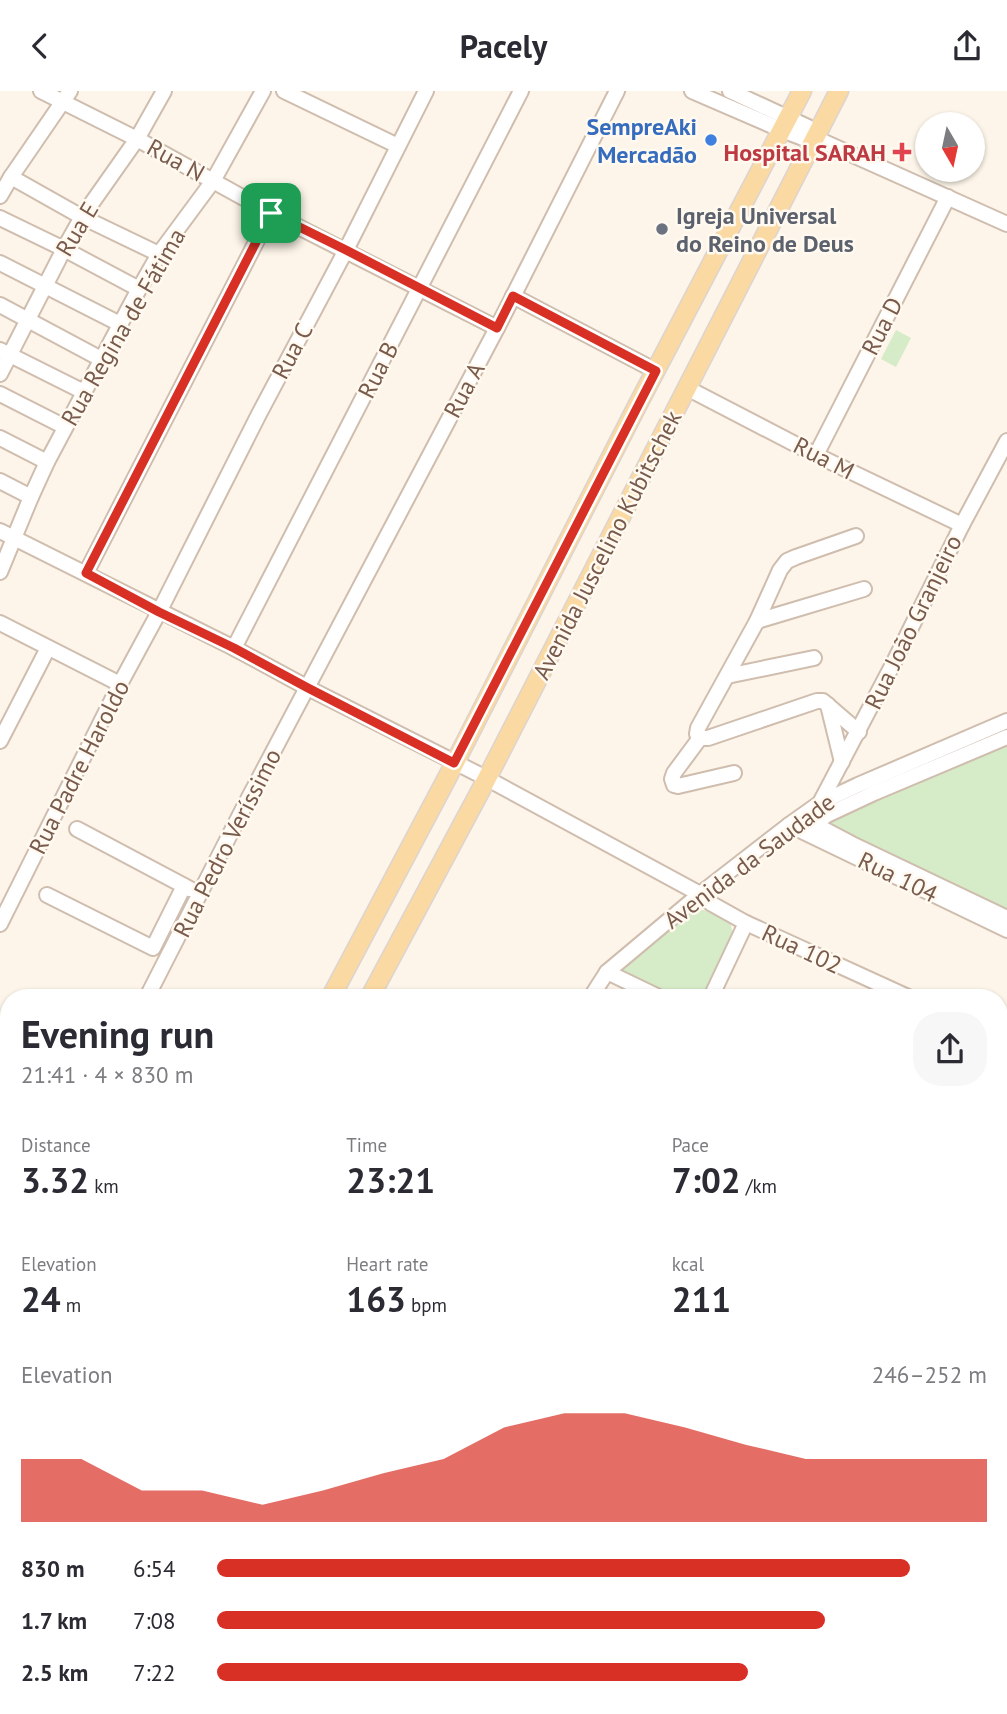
<!DOCTYPE html>
<meta charset="utf-8">
<style>
:root{--surface:#fff;--page:#f7f7f7;--text:#2b2b33;--muted:#7c7c81;--accent:#d93025}
body{margin:0;font-family:"PT Sans",sans-serif;background:var(--page);color:var(--text);height:100vh;display:flex;flex-direction:column;font-size:26px;white-space:nowrap}
*{box-sizing:border-box;margin:0}
p{font-size:23px;color:var(--muted)}
.icon{flex:none;width:38px;height:38px;fill:none;stroke:currentColor;stroke-width:2;stroke-linecap:round;stroke-linejoin:round}
.map{position:relative;flex:1;overflow:hidden}
.side{position:absolute;left:0px;top:898px;width:1008px;height:726px;display:flex;flex-direction:column;background:var(--surface);border-radius:28px 28px 0 0;box-shadow:0 2px 5px #0004}
.side>*{flex:none}
.needle{width:46px;rotate:171deg}
.buttons{position:absolute;left:915px;top:21px;display:grid;gap:14px}
.buttons a{display:grid;place-items:center;width:70px;height:70px;border-radius:50%;background:var(--surface);box-shadow:0 2px 5px #0004;font-size:35px}
.pin{position:absolute;display:grid;place-items:center;width:60px;height:60px;color:#fff;margin:-30px;border-radius:14px;box-shadow:0 4px 10px #0006}
.round{display:grid;place-items:center;flex:none;width:74px;height:74px;border-radius:28px;background:var(--page)}
.head{display:flex;align-items:center;justify-content:space-between;height:119px;padding:0 21px}
h1{font-size:38px;font-weight:700;line-height:52px}
.metrics{display:grid;grid-template-columns:repeat(3,1fr);gap:10px;height:119px;padding:7px 21px}
.metrics div{display:grid;align-content:center}
.metrics b{font-size:35px;font-weight:700}
.metrics small{font-size:19px;font-weight:400}
.metrics p{font-size:19px}
.chart{height:196px;padding:14px 21px}
.chart p{display:flex;justify-content:space-between}
.chart svg{width:100%;height:126px;margin-top:7px;fill:var(--accent);opacity:.7}
ul{padding:0 21px;list-style:none;font-size:23px}
li{display:grid;grid-template-columns:112px 84px 1fr;align-items:center;height:52px}
li i{height:18px;border-radius:9px;background:var(--accent)}
header{display:flex;justify-content:space-between;align-items:center;height:91px;padding:0 21px;background:var(--surface);font-size:32px;font-weight:700}
.map>svg:first-child{display:block}
</style>
<header><svg class="icon" aria-label="back" viewBox="0 0 24 24"><path d="M15 5l-7 7 7 7"/></svg>Pacely<svg class="icon" aria-label="share" viewBox="0 0 24 24"><path d="M12 15V3M7 8l5-5 5 5M5 13v7h14v-7"/></svg></header>
<div class="map">
<svg width="1007" height="1623" viewBox="0 0 1007 1623">
<defs>
<pattern id="water-rules" width="6" height="5" patternUnits="userSpaceOnUse" patternTransform="scale(1.75)"><rect width="6" height="5" fill="#bde1e7"/><path d="M0 2.5h6" fill="none" stroke="#9eb9bd"/></pattern>
</defs>
<rect width="100%" height="100%" fill="#fdf5e9"/>
<!-- park -->
<g fill="#d6ebc7">
<path d="M896 239 911 247 896 276 881 268Z"/>
<path d="M1007 652V822L823 733 922 687Z"/>
<path d="M704 819 730 831 733 843 703 906H677L624 882 623 873 692 821Z"/>
<path d="M1007 1197V1623H469L479 1615H999V1203Z"/>
<path d="M86 1615H164L170 1623H81Z"/>
</g>
<!-- water -->
<path fill="url(#water-rules)" stroke="#a3d1d9" stroke-width="2" d="M674 1615H891L896 1623H665Z"/>
<g fill="none" stroke-linecap="round" stroke-linejoin="round">
<!-- stream -->
<path stroke="#a3d1d9" stroke-width="4.5" d="M999 1524 1007 1520"/>
<defs>
<g id="minor">
<path d="M41 0 137 48 271 122 497 237"/>
<path d="M284 0 398 55"/>
<path d="M692 0 782 39 803 47H815L1007 133"/>
<path d="M730 0 808 36 815 47"/>
<path d="M11 86 82 126 159 163"/>
<path d="M0 105 11 86 70 0"/>
<path d="M0 127 64 158 139 198"/>
<path d="M0 172 120 233"/>
<path d="M513 205 656 280"/>
<path d="M0 214 101 268"/>
<path d="M0 259 84 301"/>
<path d="M0 283 64 158 82 126 137 48 164 0"/>
<path d="M687 297 816 364 962 434"/>
<path d="M0 303 65 336"/>
<path d="M0 347 47 371"/>
<path d="M816 364 948 106"/>
<path d="M0 390 31 406"/>
<path d="M0 440 234 557 308 597 486 687 700 803 712 813 746 832 908 906"/>
<path d="M856 445 796 466 787 470 780 479 757 530 698 637 697 643 700 647H708L817 610H823L859 641"/>
<path d="M0 481 31 406 47 371 139 198 159 163 213 90 263 0"/>
<path d="M86 482 271 122"/>
<path d="M757 530 864 498"/>
<path d="M0 532 120 593"/>
<path d="M234 557 521 0"/>
<path d="M727 585 814 567"/>
<path d="M828 614 842 671"/>
<path d="M1007 646 874 702 827 724 814 733 852 753 1007 827"/>
<path d="M700 647 674 682 672 688 674 694 678 695 734 682"/>
<path d="M0 650 48 557"/>
<path d="M820 712 892 575 962 434 1007 350"/>
<path d="M789 734 1007 839"/>
<path d="M77 738 190 798"/>
<path d="M47 804 153 857 184 795"/>
<path d="M0 833 120 593 159 521 259 323 346 159 426 0"/>
<path d="M607 881 659 906"/>
<path d="M147 906 245 714 497 237 617 0"/>
<path d="M591 906 607 881 700 803 789 734 820 712 858 694 1007 630"/>
<path d="M711 906 746 832"/>
<path d="M0 935 9 940"/>
<path d="M999 950 1007 953"/>
<path d="M999 1065 1007 1068"/>
<path d="M999 1191 1007 1186"/>
<path d="M0 1201 9 1183"/>
<path d="M176 1615 182 1623"/>
<path d="M203 1615C212 1620 218 1620 227 1615"/>
<path d="M251 1615 256 1623"/>
<path d="M263 1615 269 1623"/>
<path d="M58 1623 62 1615"/>
<path d="M74 1623 78 1615"/>
<path d="M232 1623 242 1615"/>
<path d="M436 1623 447 1615"/>
<path d="M454 1623 467 1615"/>
</g>
<g id="major">
<path d="M331 906 447 687 637 315 802 0"/>
<path d="M370 906 483 695 839 0"/>
<path d="M0 1548 9 1531"/>
<path d="M3 1623 9 1611"/>
</g>
</defs>
<!-- minor casing -->
<use href="#minor" stroke="#cfbdae" stroke-width="18"/>
<!-- major casing -->
<use href="#major" stroke="#dcd4d0" stroke-width="21"/>
<!-- minor -->
<use href="#minor" stroke="#fff" stroke-width="14"/>
<!-- major -->
<use href="#major" stroke="#fbd9a2" stroke-width="18"/>
</g>
<g fill="none" stroke-linecap="round" stroke-linejoin="round">
<defs>
<path id="route" d="M271 122 346 159 497 237 513 205 656 280 454 672 308 597 234 557 159 521 86 482Z"/>
</defs>
<!-- route casing -->
<use href="#route" stroke="#fff" stroke-width="14"/>
<!-- route -->
<use href="#route" stroke="#d93025" stroke-width="9"/>
</g>
<!-- markers -->
<circle fill="#3f7fe0" stroke="#fff9f0" stroke-width="2.5" cx="711" cy="49" r="7"/>
<path fill="#e0444e" stroke="#fff9f0" stroke-width="2.5" d="M898.5 50.5h7v7h7v7h-7v7h-7v-7h-7v-7h7z"/>
<circle fill="#6b7280" stroke="#fff9f0" stroke-width="2.5" cx="662" cy="138" r="7"/>
<g text-anchor="middle" dominant-baseline="central" stroke-width="5" stroke-linejoin="round" paint-order="stroke">
<!-- shop labels -->
<g font-size="24" font-weight="bold" fill="#366cbe" stroke="#fff9f0" text-anchor="end">
<text x="697" y="35">SempreAki<tspan x="697" dy="28">Mercadão</tspan></text>
</g>
<!-- health labels -->
<g font-size="24" font-weight="bold" fill="#be3a42" stroke="#fff9f0" text-anchor="end">
<text x="886" y="61">Hospital SARAH</text>
</g>
<!-- street labels -->
<g font-size="24" fill="#785b4c" stroke="#fff9f0">
<text transform="translate(176 69) rotate(29)">Rua N</text>
<text transform="translate(77 138) rotate(-59)">Rua E</text>
<text transform="translate(882 235) rotate(-63)">Rua D</text>
<text transform="translate(123 236) rotate(-60)">Rua Regina de Fátima</text>
<text transform="translate(292 260) rotate(-62)">Rua C</text>
<text transform="translate(378 279) rotate(-63)">Rua B</text>
<text transform="translate(464 299) rotate(-62)">Rua A</text>
<text transform="translate(824 367) rotate(27)">Rua M</text>
<text transform="translate(607 454) rotate(-63)">Avenida Juscelino Kubitschek</text>
<text transform="translate(913 531) rotate(-64)">Rua João Granjeiro</text>
<text transform="translate(79 676) rotate(-63)">Rua Padre Haroldo</text>
<text transform="translate(227 752) rotate(-63)">Rua Pedro Veríssimo</text>
<text transform="translate(749 770) rotate(-37)">Avenida da Saudade</text>
<text transform="translate(898 786) rotate(26)">Rua 104</text>
<text transform="translate(802 858) rotate(25)">Rua 102</text>
</g>
<!-- worship labels -->
<g font-size="24" font-weight="bold" fill="#5b616d" stroke="#fff9f0" text-anchor="start">
<text x="676" y="124">Igreja Universal<tspan x="676" dy="28">do Reino de Deus</tspan></text>
</g>
</g>
</svg>
<div class="buttons">
<a><svg class="needle" viewBox="-14 -14 28 28"><path d="M0-13l5 13h-10z" fill="#e53935"/><path d="M0 13l5-13h-10z" fill="#7c7c81"/></svg></a>
</div>
<div class="pin" style="left:271px;top:122px;background:#1e9e55"><svg class="icon" aria-label="arrive" viewBox="0 0 24 24"><path d="M6 21V4h12l-3 4 3 4H6"/></svg></div>
<section class="side">
<div class="head"><div><h1>Evening run</h1><p>21:41 · 4 × 830 m</p></div><a class="round"><svg class="icon" aria-label="share" viewBox="0 0 24 24"><path d="M12 15V3M7 8l5-5 5 5M5 13v7h14v-7"/></svg></a></div>
<div class="metrics">
<div><p>Distance</p><b>3.32<small> km</small></b></div>
<div><p>Time</p><b>23:21</b></div>
<div><p>Pace</p><b>7:02<small> /km</small></b></div>
</div>
<div class="metrics">
<div><p>Elevation</p><b>24<small> m</small></b></div>
<div><p>Heart rate</p><b>163<small> bpm</small></b></div>
<div><p>kcal</p><b>211</b></div>
</div>
<div class="chart"><p><span>Elevation</span>246–252 m</p>
<svg viewBox="0 0 160 44" preserveAspectRatio="none"><path d="M0 44V22L10 22L20 33L30 33L40 38L50 33L60 27L70 22L80 11L90 6L100 6L110 11L120 17L130 22L140 22L150 22L160 22V44z"/></svg>
</div>
<ul>
<li><b>830 m</b>6:54<i style="width:90%"></i></li>
<li><b>1.7 km</b>7:08<i style="width:79%"></i></li>
<li><b>2.5 km</b>7:22<i style="width:69%"></i></li>
</ul>
</section>
</div>
